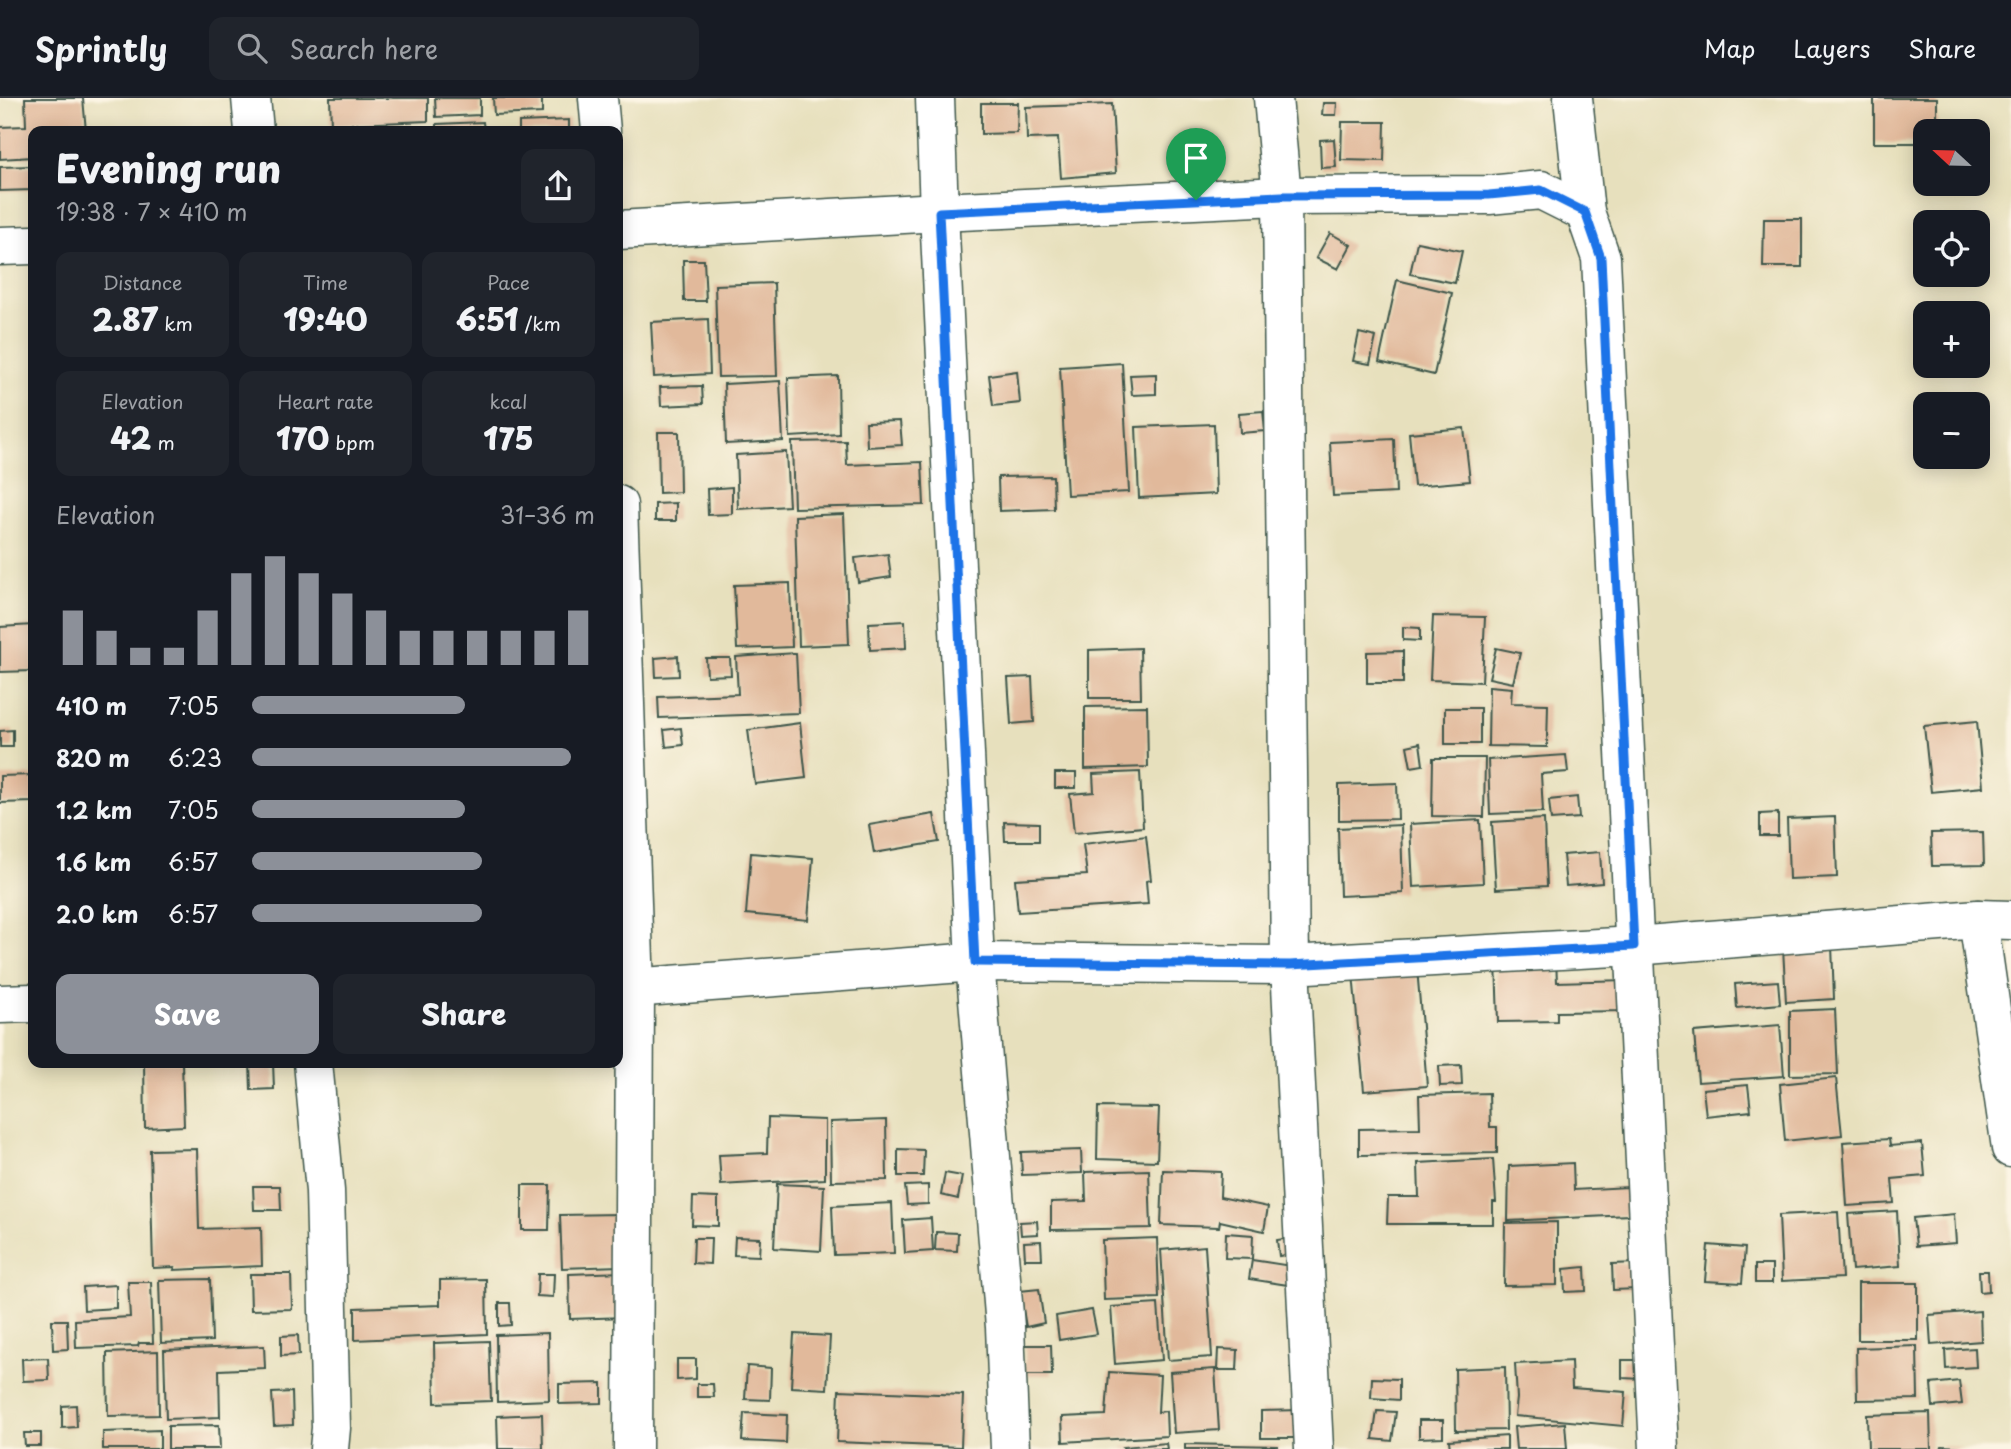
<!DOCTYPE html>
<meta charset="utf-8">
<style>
:root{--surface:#171b24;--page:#20242c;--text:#f1f3f6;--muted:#9ea1a6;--line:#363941;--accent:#8c9099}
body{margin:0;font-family:"Playpen Sans",sans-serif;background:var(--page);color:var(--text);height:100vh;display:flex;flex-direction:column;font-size:26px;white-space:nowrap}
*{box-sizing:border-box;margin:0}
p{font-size:23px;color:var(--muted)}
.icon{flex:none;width:38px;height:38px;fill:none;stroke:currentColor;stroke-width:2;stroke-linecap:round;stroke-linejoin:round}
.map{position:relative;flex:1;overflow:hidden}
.side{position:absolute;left:28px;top:28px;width:595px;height:942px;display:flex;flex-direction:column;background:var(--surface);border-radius:14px;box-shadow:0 4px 18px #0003}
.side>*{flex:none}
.needle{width:46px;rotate:292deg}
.buttons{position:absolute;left:1913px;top:21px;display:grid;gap:14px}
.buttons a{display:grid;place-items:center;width:77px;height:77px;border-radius:14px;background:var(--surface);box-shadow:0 4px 18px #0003;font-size:35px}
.pin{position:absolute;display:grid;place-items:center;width:60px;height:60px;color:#fff;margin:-72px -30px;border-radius:50% 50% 50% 0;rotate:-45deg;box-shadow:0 0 7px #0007}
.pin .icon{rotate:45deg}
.round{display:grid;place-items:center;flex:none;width:74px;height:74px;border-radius:14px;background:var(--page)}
.summary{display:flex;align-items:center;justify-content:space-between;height:119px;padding:0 28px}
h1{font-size:38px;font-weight:800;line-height:52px}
.figures{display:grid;grid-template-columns:repeat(3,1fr);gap:10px;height:119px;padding:7px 28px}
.figures div{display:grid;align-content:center;border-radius:14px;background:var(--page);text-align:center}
.figures b{font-size:30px;font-weight:800}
.figures small{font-size:19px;font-weight:400}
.figures p{font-size:19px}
.chart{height:196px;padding:14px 28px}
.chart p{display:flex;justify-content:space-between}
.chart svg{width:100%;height:126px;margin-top:7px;stroke:var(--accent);stroke-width:6}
.cta{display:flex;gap:14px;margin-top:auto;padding:14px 28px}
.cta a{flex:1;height:80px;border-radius:14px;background:var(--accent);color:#fff;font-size:28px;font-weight:800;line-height:80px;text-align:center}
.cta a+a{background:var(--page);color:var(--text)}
ul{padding:0 28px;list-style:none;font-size:23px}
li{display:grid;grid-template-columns:112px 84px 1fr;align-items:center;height:52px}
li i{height:18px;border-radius:9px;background:var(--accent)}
header{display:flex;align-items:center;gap:42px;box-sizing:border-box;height:98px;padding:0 35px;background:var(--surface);border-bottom:2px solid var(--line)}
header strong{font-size:33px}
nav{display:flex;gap:38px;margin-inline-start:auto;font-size:24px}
.search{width:490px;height:63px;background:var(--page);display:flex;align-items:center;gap:18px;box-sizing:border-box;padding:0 24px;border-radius:14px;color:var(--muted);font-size:26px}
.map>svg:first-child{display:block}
</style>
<header>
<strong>Sprintly</strong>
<div class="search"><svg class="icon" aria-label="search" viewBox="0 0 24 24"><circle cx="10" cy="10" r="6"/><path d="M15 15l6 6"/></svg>Search here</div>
<nav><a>Map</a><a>Layers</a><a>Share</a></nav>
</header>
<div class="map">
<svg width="2011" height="1351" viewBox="0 0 2011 1351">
<rect width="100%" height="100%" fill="#fcf5e5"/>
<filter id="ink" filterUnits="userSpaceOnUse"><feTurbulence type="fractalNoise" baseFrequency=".0143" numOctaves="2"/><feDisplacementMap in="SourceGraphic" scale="14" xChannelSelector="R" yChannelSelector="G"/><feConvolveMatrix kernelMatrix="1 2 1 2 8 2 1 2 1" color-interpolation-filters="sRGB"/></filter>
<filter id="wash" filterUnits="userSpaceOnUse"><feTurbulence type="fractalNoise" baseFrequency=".00686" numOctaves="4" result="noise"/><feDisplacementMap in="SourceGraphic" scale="28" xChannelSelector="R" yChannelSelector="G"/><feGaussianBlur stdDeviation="1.57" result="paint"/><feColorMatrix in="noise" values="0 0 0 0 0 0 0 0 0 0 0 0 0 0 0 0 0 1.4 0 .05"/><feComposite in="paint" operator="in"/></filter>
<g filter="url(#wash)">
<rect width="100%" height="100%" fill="#e7e0bd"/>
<g id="blocks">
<!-- building -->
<g fill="#e1b99b">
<path d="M25 0H83L86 33H33V59L0 61V29L26 28Z"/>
<path d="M330 0H428V23L331 27Z"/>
<path d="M435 0H480V17L436 19Z"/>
<path d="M493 0H542V15L494 17Z"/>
<path d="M1874 0H1937V33H1925V45H1874Z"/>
<path d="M981 5H1018L1017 35 981 36Z"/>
<path d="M1323 5H1337L1336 17H1322Z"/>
<path d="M1112 6 1116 75 1061 80 1058 40 1027 41 1026 9Z"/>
<path d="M569 22V33H519V24Z"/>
<path d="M483 24 484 33H437V26Z"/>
<path d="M1342 24H1385L1384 63 1341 62Z"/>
<path d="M1334 41 1336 69 1321 70 1320 42Z"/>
<path d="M33 68V92L0 93V69Z"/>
<path d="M1764 121H1802V169H1763Z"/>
<path d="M1330 135 1351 147 1338 171 1316 160Z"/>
<path d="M1417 144 1462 153 1455 185 1410 176Z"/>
<path d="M683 162H704L706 203H684Z"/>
<path d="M1397 182 1452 195 1434 277 1379 264Z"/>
<path d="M774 185 777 278 718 279 715 187Z"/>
<path d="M708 221 710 276 654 279 651 224Z"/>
<path d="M1359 235 1376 239 1370 266 1353 263Z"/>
<path d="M1122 265 1129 394 1067 397 1060 269Z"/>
<path d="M1017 273 1020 305 993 308 989 277Z"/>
<path d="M1156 276V296L1132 297 1130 277Z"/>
<path d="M838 278 839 336 790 339 788 280Z"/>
<path d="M780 283 783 343 726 346 724 286Z"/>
<path d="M702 288 703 306 661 308 660 289Z"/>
<path d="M1263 313 1265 333 1240 335 1239 315Z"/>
<path d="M900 323 902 347 867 349 866 324Z"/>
<path d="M1214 326 1216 396 1139 400 1136 329Z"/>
<path d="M1464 330 1470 383 1414 388 1409 335Z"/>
<path d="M658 334H679L680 394 659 395Z"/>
<path d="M1394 341 1396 395 1333 398 1330 344Z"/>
<path d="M846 343 847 367 922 364 924 407 794 410 792 344Z"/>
<path d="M786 354 789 408 738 411 736 357Z"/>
<path d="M1053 378 1054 411 999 413 998 379Z"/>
<path d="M732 389V416L708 417 707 391Z"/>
<path d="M676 405V423H655V406Z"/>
<path d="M844 416 849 546 799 548 795 418Z"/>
<path d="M888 456 891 479 858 484 855 460Z"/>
<path d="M790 485 792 549 737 551 734 487Z"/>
<path d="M1433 518 1485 519 1482 584 1430 582Z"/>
<path d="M905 523 906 550 870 552 869 525Z"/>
<path d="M33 527V573L0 574V529Z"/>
<path d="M1403 529 1420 530V543L1403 542Z"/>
<path d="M1140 550 1141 600H1089V552Z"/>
<path d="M1496 550 1520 555 1513 585 1489 580Z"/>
<path d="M1403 553V585H1367V554Z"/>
<path d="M796 555 799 615 659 620 658 599 738 596 736 559Z"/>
<path d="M678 558 679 578 656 579 655 560Z"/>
<path d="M706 560H730L731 577 707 578Z"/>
<path d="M1032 579 1034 624 1011 626 1008 580Z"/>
<path d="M1489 588 1512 590 1511 605 1548 606 1547 649 1488 648Z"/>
<path d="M1147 608 1148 669 1085 671V609Z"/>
<rect x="1445" y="610" width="35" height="36"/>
<path d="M1977 623 1983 689 1931 694 1924 628Z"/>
<path d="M800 625 806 680 755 686 748 632Z"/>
<path d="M681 630 683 647 666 649 664 632Z"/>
<path d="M13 632V649H0V633Z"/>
<path d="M1420 645 1423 667 1411 669 1407 648Z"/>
<path d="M1566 657 1568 674 1541 676 1543 714 1490 716 1488 662Z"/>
<path d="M1433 660H1485L1484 719 1432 718Z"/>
<path d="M1140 674 1143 729 1074 735 1070 696 1094 694 1093 676Z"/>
<rect x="1055" y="675" width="21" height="15"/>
<path d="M33 677V704L0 705V678Z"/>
<path d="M1397 685 1398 721 1339 722V687Z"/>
<path d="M1577 699 1579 720 1551 722 1549 702Z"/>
<path d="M1778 715V738H1760V716Z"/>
<path d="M934 716 939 744 874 755 869 727Z"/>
<path d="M1835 719 1837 779 1789 781 1787 721Z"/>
<path d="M1544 721 1547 788 1496 791 1492 724Z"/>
<path d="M1480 722 1483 785 1413 789 1410 726Z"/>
<path d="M1004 724 1039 725V743H1005Z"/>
<path d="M1401 727 1403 795 1340 798 1338 730Z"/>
<path d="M1983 734 1984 767 1932 768 1931 735Z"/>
<path d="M1146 738 1151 782 1146 783 1148 806 1018 814 1015 781 1087 777 1083 746Z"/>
<path d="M1600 754 1602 785 1566 788 1563 757Z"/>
<path d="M751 755 813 760 808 822 746 816Z"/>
<path d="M1832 847 1834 901 1786 904 1783 850Z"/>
<path d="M1556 861 1557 884 1626 882V913L1557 914V923L1498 924 1496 862Z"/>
<path d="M1417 870 1427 988 1364 993 1353 876Z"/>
<path d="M1778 883 1780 906 1737 910 1735 886Z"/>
<path d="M1835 911 1838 976 1790 977V913Z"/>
<path d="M1780 927 1784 978 1698 984 1694 934Z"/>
<path d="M144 964H182L184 1028 145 1030Z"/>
<path d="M250 964H273L274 991 251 992Z"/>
<path d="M1461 967 1462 987 1440 988 1439 968Z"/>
<path d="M1836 980 1842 1037 1785 1043 1780 986Z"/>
<path d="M1748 987 1751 1013 1706 1018 1703 991Z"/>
<path d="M1489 995 1490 1029H1497V1055L1359 1057V1031L1420 1030 1419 997Z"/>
<path d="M1098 1009 1159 1010 1157 1063 1097 1061Z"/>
<path d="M768 1020 825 1022V1081L721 1087 719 1057 767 1055Z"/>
<path d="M886 1022 887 1082 831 1083 830 1024Z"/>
<path d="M1889 1041 1890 1048 1922 1045 1925 1078 1892 1081 1894 1105 1847 1108 1843 1044Z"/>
<path d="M197 1051 199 1131 261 1129 262 1168 174 1172 175 1169 153 1170 150 1052Z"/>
<path d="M898 1051 924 1052 923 1078H898Z"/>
<path d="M1081 1052 1082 1075 1022 1077 1021 1054Z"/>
<path d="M1493 1061 1496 1104H1493V1126H1387L1388 1099H1419L1418 1065Z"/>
<path d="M1573 1065 1574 1092 1628 1089 1629 1117 1508 1123 1509 1068Z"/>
<path d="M1149 1072 1151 1130 1051 1132V1104L1086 1103 1085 1074Z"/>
<path d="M1163 1072 1221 1074 1220 1099 1268 1109 1264 1133 1220 1123 1219 1129 1161 1127Z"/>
<path d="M945 1075 962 1078 958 1101 941 1097Z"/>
<path d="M777 1086 824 1088 821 1153 774 1150Z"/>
<path d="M522 1087H550L549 1132H522Z"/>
<path d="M928 1087V1106L907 1107 905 1088Z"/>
<path d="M253 1088H280L281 1112H254Z"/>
<path d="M693 1099 718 1100V1128L692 1127Z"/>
<path d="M892 1105 894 1155 834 1157 832 1108Z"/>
<path d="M1897 1113 1900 1168 1852 1172 1848 1116Z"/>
<path d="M1838 1114 1842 1180 1782 1183 1779 1117Z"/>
<path d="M619 1116 620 1168 562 1170 560 1117Z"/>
<path d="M1954 1116 1956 1145 1916 1148 1913 1120Z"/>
<path d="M931 1120 933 1153 905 1155 903 1122Z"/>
<path d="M1037 1123 1038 1136 1021 1137 1020 1124Z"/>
<path d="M1557 1124V1187L1504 1188 1505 1125Z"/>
<path d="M936 1134 958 1135 957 1153 935 1152Z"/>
<path d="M1226 1135 1253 1137 1252 1161 1225 1160Z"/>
<path d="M735 1139 760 1140 759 1158 734 1157Z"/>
<path d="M694 1140H711L710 1166 693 1165Z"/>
<path d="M1157 1140 1159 1200 1104 1202 1102 1142Z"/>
<path d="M1291 1140 1292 1156 1279 1158 1277 1142Z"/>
<path d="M1041 1143 1042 1161H1025L1024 1144Z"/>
<path d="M1708 1147 1745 1150 1742 1185 1705 1183Z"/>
<path d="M1205 1148 1212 1259 1168 1262 1161 1152Z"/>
<path d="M1252 1162 1291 1168 1288 1187 1249 1181Z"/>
<path d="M1637 1165 1638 1191 1613 1192 1612 1166Z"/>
<rect x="1755" y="1167" width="17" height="18"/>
<path d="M1585 1169 1586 1193 1565 1194 1564 1171Z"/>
<path d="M1979 1173H1988L1989 1193 1980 1194Z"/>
<path d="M623 1174 625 1219 570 1221 569 1176Z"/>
<path d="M250 1176H291L292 1211 251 1212Z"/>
<path d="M538 1176H554L553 1199 537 1198Z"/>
<path d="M210 1181 212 1243 161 1245 159 1182Z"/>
<path d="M486 1181 487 1236 355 1242V1210L440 1207V1182Z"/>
<path d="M128 1184H151L153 1245H139L138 1248 76 1250 75 1222 130 1219Z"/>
<rect x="1858" y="1185" width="60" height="57"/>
<path d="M116 1187V1210L84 1212 83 1189Z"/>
<path d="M1039 1191 1044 1225 1026 1229 1020 1193Z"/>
<path d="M499 1205H510L511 1227 499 1228Z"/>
<path d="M1158 1206 1162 1262 1115 1266 1111 1209Z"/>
<path d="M1092 1212 1097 1236 1059 1242 1056 1218Z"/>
<path d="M1980 1213 1981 1243 1931 1247 1929 1217Z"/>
<path d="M52 1222H67L68 1251 53 1252Z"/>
<path d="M548 1235 549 1302 497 1304 496 1237Z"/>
<path d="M794 1236 830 1238 827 1291 791 1289Z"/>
<path d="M298 1237 299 1257 281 1258V1238Z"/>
<path d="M489 1243 491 1303 435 1305 434 1245Z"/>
<path d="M1025 1247H1051L1052 1277H1025Z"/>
<path d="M264 1248 265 1270 219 1272 220 1319 166 1321 164 1252Z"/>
<path d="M1917 1248 1918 1301 1857 1302 1856 1250Z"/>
<path d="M1975 1250 1976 1269 1946 1271 1945 1252Z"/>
<path d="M1218 1251 1238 1252 1237 1272H1217Z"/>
<path d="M158 1253 159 1317 108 1318 107 1255Z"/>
<path d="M48 1260 49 1282 23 1283 22 1261Z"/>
<path d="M677 1261H696V1281L677 1282Z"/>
<path d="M1622 1262H1643V1281L1622 1280Z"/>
<path d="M1571 1263 1572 1290 1626 1294 1623 1328 1515 1318 1517 1300 1515 1266Z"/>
<path d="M747 1268 771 1270 770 1302 745 1301Z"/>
<path d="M1505 1269 1506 1332 1456 1333 1455 1271Z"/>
<path d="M1215 1271 1219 1332 1174 1335 1170 1274Z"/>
<path d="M1109 1274 1160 1277 1158 1314 1166 1313 1167 1338 1063 1344 1062 1319 1106 1317Z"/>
<path d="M1372 1280 1399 1281V1302L1371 1300Z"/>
<path d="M1959 1283 1962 1306 1933 1309 1931 1286Z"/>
<path d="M602 1285V1305L559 1306V1286Z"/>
<path d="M697 1286H713L714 1299H697Z"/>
<path d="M839 1292 963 1297 961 1349 837 1344Z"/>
<path d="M292 1294 293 1327 274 1328 272 1295Z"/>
<path d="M76 1307 77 1329 62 1330V1308Z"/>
<path d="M1300 1312V1340H1261V1313Z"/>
<path d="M1377 1313 1396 1314 1392 1343 1373 1341Z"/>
<path d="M744 1315 787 1317 786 1345 742 1343Z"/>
<path d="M1930 1315 1931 1351H1868L1867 1317Z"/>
<path d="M542 1316 543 1351H498L497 1318Z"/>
<path d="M1419 1322H1443V1339L1419 1340Z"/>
<path d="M1565 1325 1567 1351H1516L1514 1329Z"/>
<path d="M219 1327 220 1351H168V1328Z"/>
<path d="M160 1332V1351H103V1334Z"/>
<path d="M24 1335H41V1348H25Z"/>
<path d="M1507 1338V1351H1450L1449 1342Z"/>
<path d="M1166 1345 1167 1351H1124L1123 1349Z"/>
<path d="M1185 1346 1278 1348V1351H1185Z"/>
<path d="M1942 1348 1960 1349V1351H1941Z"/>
</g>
</g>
</g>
<g filter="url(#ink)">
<use href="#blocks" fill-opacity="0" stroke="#3d5549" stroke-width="2"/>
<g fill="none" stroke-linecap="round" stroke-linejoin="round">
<defs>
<g id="minor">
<path d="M251 0 254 33"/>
<path d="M598 0 601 33"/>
<path d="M935 0 939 114 975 864 1005 1229 1010 1351"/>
<path d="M1273 0 1282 98 1290 867 1314 1351"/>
<path d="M1573 0 1585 114"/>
<path d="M618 132 939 114 1282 98 1489 97 1541 92 1585 114 1601 160 1659 1351"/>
<path d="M0 148 33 147"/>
<path d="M618 407 635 890 633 1351"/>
<path d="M1978 821 2011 1050"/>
<path d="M618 891 975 864 1290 867 1634 848 1978 821 2011 822"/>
<path d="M0 906 33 905"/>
<path d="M313 964 325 1093 331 1330 329 1351"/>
</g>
</defs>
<!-- minor casing -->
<use href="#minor" stroke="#3d5549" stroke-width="41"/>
<!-- minor -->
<use href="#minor" stroke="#fff" stroke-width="38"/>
</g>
</g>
<g fill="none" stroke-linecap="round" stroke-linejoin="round" filter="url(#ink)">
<defs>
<path id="route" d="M1541 92 1585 114 1601 160 1634 848 1290 867 975 864 939 114 1282 98 1489 97Z"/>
</defs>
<!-- route casing -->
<use href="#route" stroke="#fff" stroke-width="14"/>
<!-- route -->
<use href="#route" stroke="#1a73e8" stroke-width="9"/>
</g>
</svg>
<div class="buttons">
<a><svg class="needle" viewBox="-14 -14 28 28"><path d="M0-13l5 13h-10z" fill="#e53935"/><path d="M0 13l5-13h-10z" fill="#9ea1a6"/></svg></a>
<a><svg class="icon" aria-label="locate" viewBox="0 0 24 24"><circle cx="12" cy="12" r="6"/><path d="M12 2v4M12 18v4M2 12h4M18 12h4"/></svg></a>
<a>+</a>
<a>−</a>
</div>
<div class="pin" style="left:1196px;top:102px;background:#1e9e55"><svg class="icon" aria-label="arrive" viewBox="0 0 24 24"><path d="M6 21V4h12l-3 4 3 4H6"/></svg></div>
<section class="side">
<div class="summary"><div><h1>Evening run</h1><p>19:38 · 7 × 410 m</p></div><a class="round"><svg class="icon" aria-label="share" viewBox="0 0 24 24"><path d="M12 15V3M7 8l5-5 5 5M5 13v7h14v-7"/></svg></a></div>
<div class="figures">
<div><p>Distance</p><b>2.87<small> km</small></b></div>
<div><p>Time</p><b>19:40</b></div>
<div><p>Pace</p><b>6:51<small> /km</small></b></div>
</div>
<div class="figures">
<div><p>Elevation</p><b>42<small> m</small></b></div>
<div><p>Heart rate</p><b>170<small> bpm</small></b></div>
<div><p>kcal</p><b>175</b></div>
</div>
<div class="chart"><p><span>Elevation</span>31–36 m</p>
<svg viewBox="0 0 160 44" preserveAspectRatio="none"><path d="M5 44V25M15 44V32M25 44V38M35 44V38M45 44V25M55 44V12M65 44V6M75 44V12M85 44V19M95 44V25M105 44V32M115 44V32M125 44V32M135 44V32M145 44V32M155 44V25"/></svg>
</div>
<ul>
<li><b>410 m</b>7:05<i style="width:62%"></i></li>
<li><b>820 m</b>6:23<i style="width:93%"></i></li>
<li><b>1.2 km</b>7:05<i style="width:62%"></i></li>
<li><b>1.6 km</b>6:57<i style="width:67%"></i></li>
<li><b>2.0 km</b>6:57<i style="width:67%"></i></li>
</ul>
<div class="cta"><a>Save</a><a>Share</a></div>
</section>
</div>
